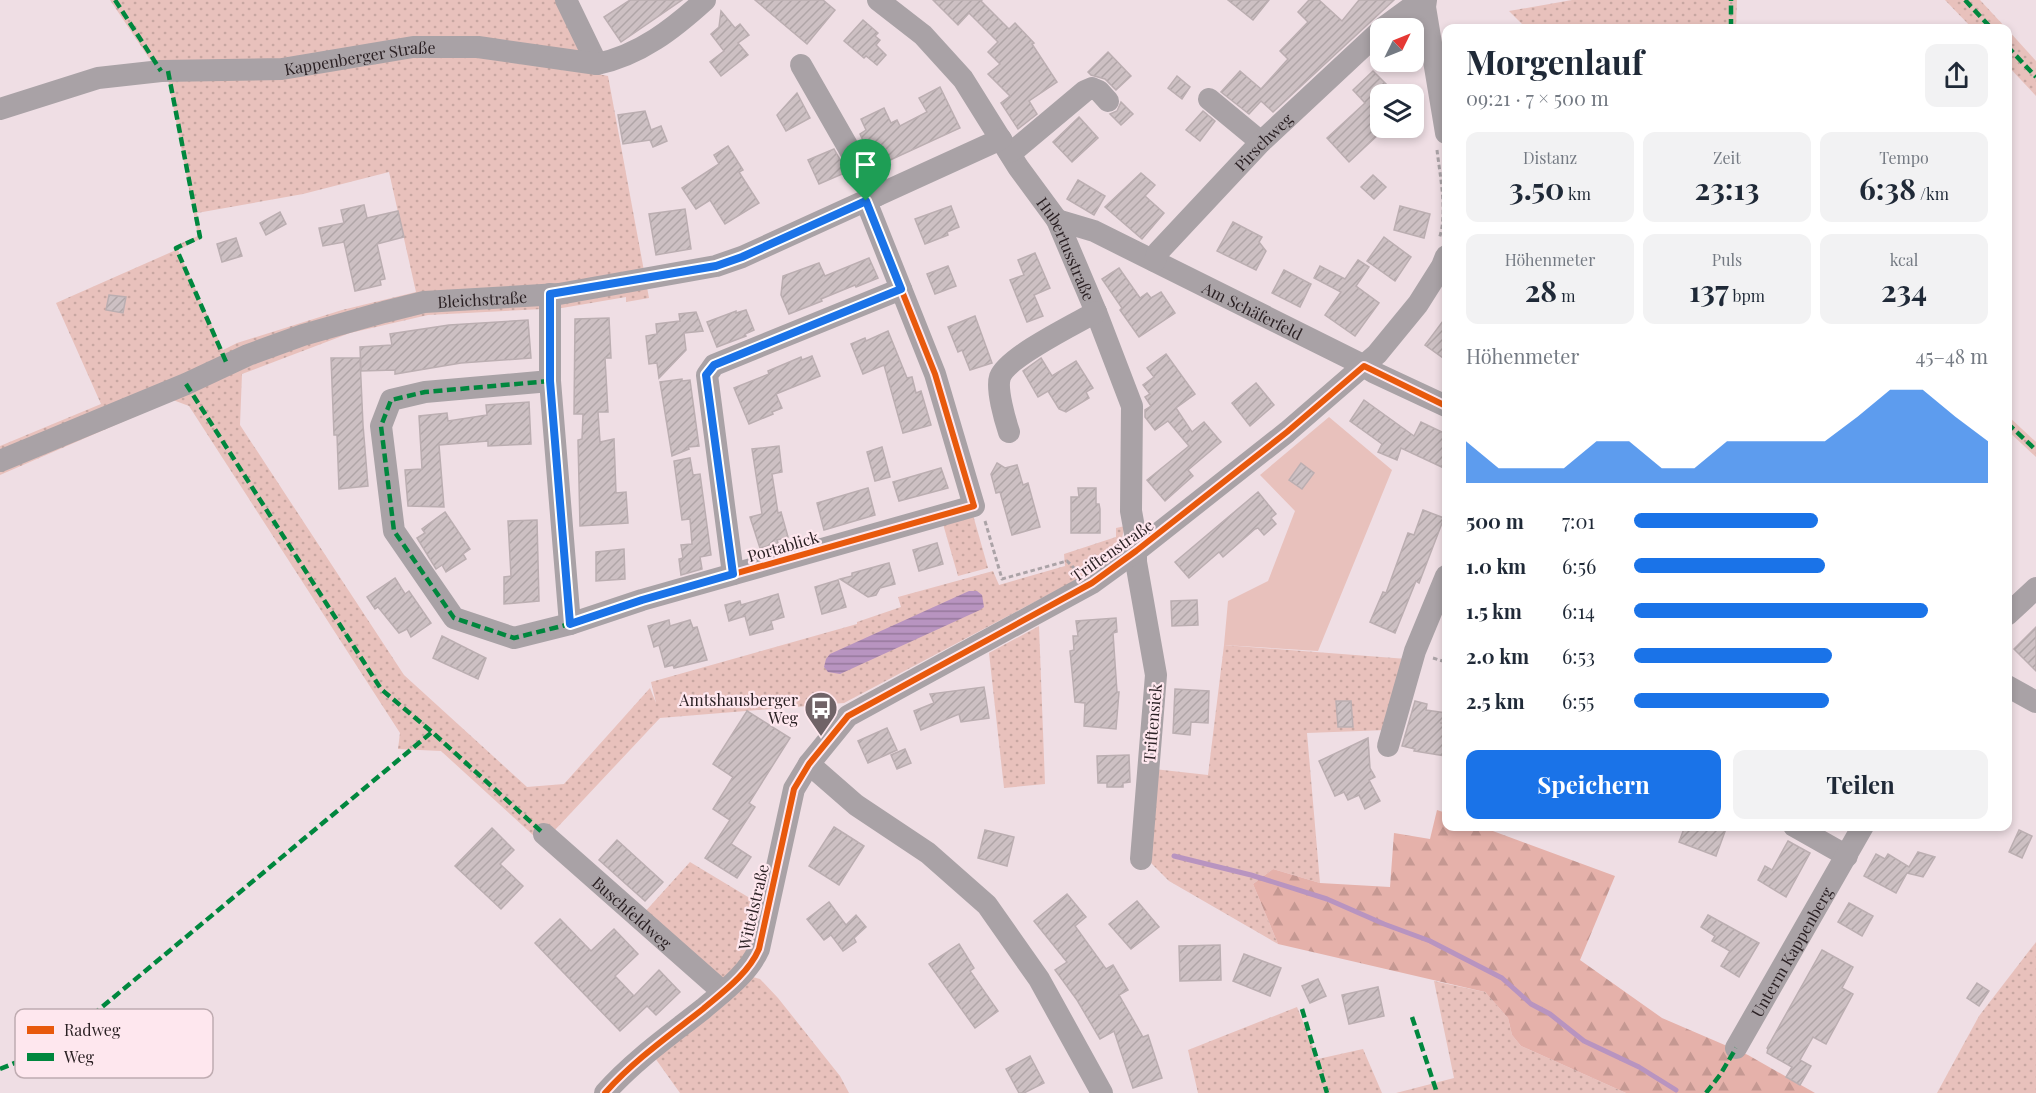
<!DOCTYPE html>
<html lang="de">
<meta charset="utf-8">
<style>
:root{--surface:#fff;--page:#f2f2f3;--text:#1f2937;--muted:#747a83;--accent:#1a73e8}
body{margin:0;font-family:"Playfair Display",serif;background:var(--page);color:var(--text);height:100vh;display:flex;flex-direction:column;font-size:22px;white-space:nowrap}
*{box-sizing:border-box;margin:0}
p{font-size:20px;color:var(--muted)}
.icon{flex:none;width:33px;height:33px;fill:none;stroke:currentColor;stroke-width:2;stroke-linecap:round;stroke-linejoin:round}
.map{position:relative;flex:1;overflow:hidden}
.side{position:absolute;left:1442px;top:24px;width:570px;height:807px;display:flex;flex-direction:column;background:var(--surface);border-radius:12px;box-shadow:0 3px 9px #0003}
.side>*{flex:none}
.needle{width:39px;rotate:47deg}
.controls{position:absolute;left:1370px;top:18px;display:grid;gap:12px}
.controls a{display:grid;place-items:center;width:54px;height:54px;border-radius:12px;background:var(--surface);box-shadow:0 3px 9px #0003;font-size:30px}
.pin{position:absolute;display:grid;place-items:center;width:51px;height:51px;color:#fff;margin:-62px -26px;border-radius:50% 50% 50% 0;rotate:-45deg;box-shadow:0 0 6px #0007}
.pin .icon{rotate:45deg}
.round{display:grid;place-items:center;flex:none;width:63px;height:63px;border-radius:12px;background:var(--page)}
.head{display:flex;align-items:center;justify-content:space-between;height:102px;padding:0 24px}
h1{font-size:33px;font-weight:700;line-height:45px}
.figures{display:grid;grid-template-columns:repeat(3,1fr);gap:9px;height:102px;padding:6px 24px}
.figures div{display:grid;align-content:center;border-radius:12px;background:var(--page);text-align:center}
.figures b{font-size:30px;font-weight:700}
.figures small{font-size:16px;font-weight:400}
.figures p{font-size:16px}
.chart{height:168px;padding:12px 24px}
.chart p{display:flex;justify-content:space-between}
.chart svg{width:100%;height:108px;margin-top:6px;fill:var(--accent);opacity:.7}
.button{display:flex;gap:12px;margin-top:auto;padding:12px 24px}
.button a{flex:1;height:69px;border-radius:12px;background:var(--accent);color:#fff;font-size:24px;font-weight:700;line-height:69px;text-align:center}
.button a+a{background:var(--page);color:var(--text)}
ul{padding:0 24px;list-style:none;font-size:20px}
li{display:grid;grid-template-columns:96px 72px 1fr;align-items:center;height:45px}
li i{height:15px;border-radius:8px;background:var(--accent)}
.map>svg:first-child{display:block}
</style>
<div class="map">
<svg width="2036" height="1093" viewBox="0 0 2036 1093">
<defs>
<pattern id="grass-dots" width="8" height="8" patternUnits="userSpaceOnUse" patternTransform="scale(1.5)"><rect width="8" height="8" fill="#e8c1bc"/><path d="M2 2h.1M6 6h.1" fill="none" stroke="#c7a6a1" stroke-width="1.8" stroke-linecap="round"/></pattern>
<pattern id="forest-firs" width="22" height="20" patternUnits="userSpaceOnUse" patternTransform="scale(1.5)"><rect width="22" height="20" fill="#e5b1aa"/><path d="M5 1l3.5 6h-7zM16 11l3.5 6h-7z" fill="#c59892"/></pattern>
<pattern id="water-rules" width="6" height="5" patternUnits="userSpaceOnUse" patternTransform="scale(1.5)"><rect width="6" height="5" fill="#b894c0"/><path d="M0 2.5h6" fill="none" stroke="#96789c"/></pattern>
<pattern id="building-hatch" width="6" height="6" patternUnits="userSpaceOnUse" patternTransform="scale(1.5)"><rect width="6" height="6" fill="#cdc0c3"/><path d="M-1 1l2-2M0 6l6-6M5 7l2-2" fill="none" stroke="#b0a5a7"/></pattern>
</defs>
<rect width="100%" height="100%" fill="#efdee4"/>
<!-- grass -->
<g fill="url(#grass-dots)" fill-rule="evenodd">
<path d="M110 0H561L598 74 608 76 649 298 626 302V297L562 308 428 315 350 333 242 374 240 425 404 675 527 787 564 784 650 688 656 703 651 682 857 624V622L901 607 898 597 993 571 999 585 1065 566 1064 554 1116 537V528L1125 526 1119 549 1078 579 844 703 660 718 554 831 546 847 441 751 398 749 400 733 189 406 173 400 0 475V446L101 404 56 303 176 250 175 246 198 236 168 79 159 73ZM389 172 416 292 342 310 237 343 223 350 178 250 202 238 197 213 303 194Z"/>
<path d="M1572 0H1737L1736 28H1526L1509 11Z"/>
<path d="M1945 0H1980L2006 28H1972Z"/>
<path d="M2007 29 2036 61V96L2007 65Z"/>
<path d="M2007 415 2036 442V457L2007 430Z"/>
<path d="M973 515 988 568 958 576 943 524Z"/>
<path d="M1039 626 1045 784 1004 788 989 653Z"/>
<path d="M1224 645 1407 659 1387 730 1307 733 1320 883 1273 869 1253 884 1278 944 1169 881 1151 863 1154 769 1208 775Z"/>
<path d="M690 862 763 906 749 976 760 979 778 998 840 1076 849 1093H680L655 1058 720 1006 705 989 633 925Z"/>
<path d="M2036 942V1093H1937L1979 1016Z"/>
<path d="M1434 981 1485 992 1508 1018 1512 1035 1521 1046 1626 1093H1396L1454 1078Z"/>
<path d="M1297 1007 1318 1059 1363 1049 1382 1093H1198L1188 1050Z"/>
</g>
<!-- forest -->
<path fill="url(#forest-firs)" d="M1437 810 1446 813V826L1482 827 1615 876 1580 960 1662 1018 1748 1055 1815 1093H1626L1521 1046 1512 1035 1508 1018 1485 992 1278 944 1253 884 1273 869 1320 883 1390 887 1394 833 1430 839Z"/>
<!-- garden -->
<path fill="#e8c1bc" d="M1329 417 1392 470 1318 651 1224 645 1228 601 1268 581 1295 511 1260 475Z"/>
<!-- water -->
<path fill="url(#water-rules)" d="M969 591H977L982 595 984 607 980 610 840 674 828 672 824 667 826 659 830 654Z"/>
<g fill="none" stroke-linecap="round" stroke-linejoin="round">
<!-- stream -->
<path stroke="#b894c0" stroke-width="5" d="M1174 856 1251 875 1327 899 1384 924 1430 941 1502 978 1531 1004 1550 1014 1584 1041 1639 1067 1676 1090"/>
</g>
<!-- building -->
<g fill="url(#building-hatch)" stroke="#bbaeb1" stroke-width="1.5">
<path d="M630 0H682L621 42 604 17Z"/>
<path d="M755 0H823L835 10 807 44Z"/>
<path d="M933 0H982L981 1 1009 29 1015 23 1034 43 1032 44 1057 82 1029 101 1037 114 1018 129 1001 103 1010 96 988 74 1000 64 988 52 998 42 969 13 958 25Z"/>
<path d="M1228 0H1269L1253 20Z"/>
<path d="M1309 0H1319L1342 21 1359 0H1394L1273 112 1261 101 1249 114 1221 92 1240 71 1261 89 1288 59 1280 51 1308 22 1298 12Z"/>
<path d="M721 11 735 28 740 24 749 35 738 43 748 55 721 76 710 62 724 51 711 34 719 27Z"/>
<path d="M863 20 878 33 875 36 880 40 876 45 886 55 877 65 866 56 864 58 844 41Z"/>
<path d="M1108 52 1131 76 1116 90 1105 79 1091 75 1088 72Z"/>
<path d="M1373 71 1396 94H1380V133L1349 162 1327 138 1365 103 1353 90Z"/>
<path d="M1177 76 1190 87 1182 99 1168 88Z"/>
<path d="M940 87 960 128 875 167 860 134 866 130 861 119 884 108 891 123 897 120 900 126 927 112 919 98Z"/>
<path d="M797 93 810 118 786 131 777 115Z"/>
<path d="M1121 102 1133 114 1121 125 1110 114 1117 111Z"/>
<path d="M645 111 651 130 661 126 667 141 653 147 650 140 623 144 618 115Z"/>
<path d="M1203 111 1215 121 1200 141 1186 130Z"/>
<path d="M1079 117 1098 138 1072 162 1053 142Z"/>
<path d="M728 146 743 170 739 172 759 203 725 224 710 200 696 209 682 188 719 164 714 155Z"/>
<path d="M834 149 847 172 819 184 808 160Z"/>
<path d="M1141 173 1155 185 1145 196 1164 213 1142 239 1105 207Z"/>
<path d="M1373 175 1386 187 1374 199 1361 187Z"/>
<path d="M1078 180 1105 196 1094 215 1067 199Z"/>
<path d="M364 205 367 218 398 211 404 237 377 244 385 279 380 280 381 285 355 291 344 242 323 246 319 228 344 223 341 210Z"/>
<path d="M951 206 959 227 947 232 948 235 925 244 915 219Z"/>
<path d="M1400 206 1430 214 1424 238 1394 230Z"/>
<path d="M685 209 691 249 656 255 649 214Z"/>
<path d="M280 212 286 224 266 235 260 223Z"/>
<path d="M1233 222 1262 237 1259 242 1266 251 1256 270 1217 251Z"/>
<path d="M1384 237 1411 257 1395 281 1367 261Z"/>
<path d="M236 238 242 256 222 262 217 244Z"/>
<path d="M1035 253 1050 288 1034 295 1043 316 1027 322 1010 280 1024 275 1018 260Z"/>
<path d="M869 258 878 278 856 287 855 285 821 299 822 301 789 314 781 295 783 276 819 263 825 276Z"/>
<path d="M1358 260 1369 267 1356 286 1379 303 1355 336 1325 315 1341 292 1314 278 1320 266 1345 279Z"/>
<path d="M948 266 956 286 935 294 927 274Z"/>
<path d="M1119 268 1140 298 1147 293 1151 298 1161 292 1175 313 1139 337 1120 310 1122 308 1102 279Z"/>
<path d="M1284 270 1311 284 1300 307 1272 293Z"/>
<path d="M109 295 126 297 123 313 106 310Z"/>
<path d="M746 310 754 330 745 334 746 336 717 347 707 322 736 311V313Z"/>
<path d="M696 312 703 331 684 333 686 350 659 378 657 363 649 364 646 336 657 334 656 324 680 321 679 314Z"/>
<path d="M975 316 992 363 970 370 962 350 958 352 948 327Z"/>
<path d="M1446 317V360L1425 345Z"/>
<path d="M609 318 611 358H605L608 412H598L600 442 614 439 616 493 626 492 628 523 580 526 578 440 582 439 583 414H574L575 319Z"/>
<path d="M528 320 531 358 461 363 395 374V370L361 371 360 347 392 345 390 334 449 325Z"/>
<path d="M888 331 907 378 912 377 916 393 921 391 931 425 903 433 884 365 863 374 851 344 865 338 866 341Z"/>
<path d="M1166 354 1195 394 1176 408 1192 432 1204 422 1221 442 1188 470 1193 476 1165 501 1147 480 1189 446 1168 421 1155 430 1145 417V410L1151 406 1145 397 1150 394 1143 385 1154 377 1147 368Z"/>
<path d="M812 356 820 376 776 394 782 408 772 412 773 414 749 424 734 388 769 374 768 371 801 357 802 360Z"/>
<path d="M331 358H360L363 425 368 486 339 489 337 435H334Z"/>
<path d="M1041 358 1052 376 1076 361 1093 388 1086 392 1089 398 1066 412 1059 409 1048 391 1038 397 1023 371Z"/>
<path d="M682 379V381L690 380 699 446 688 447 689 449 672 456 660 382Z"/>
<path d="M1256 383 1274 405 1250 426 1232 403Z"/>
<path d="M1364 400 1414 436 1421 422 1446 434V469L1401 448 1397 460 1378 452 1382 444 1350 421Z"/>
<path d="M529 402 531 444 488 446V441L439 445 444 507 408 506 405 470 422 469 419 416 447 413 448 421 487 415 486 405Z"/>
<path d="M779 446 782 472 772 474 778 513 781 512 788 537 777 540 778 543 760 548 750 517 762 514 752 449Z"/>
<path d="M882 447 890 477 875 481 867 452Z"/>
<path d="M690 458 693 475 700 474 711 555 700 557 702 569 681 575 679 559 683 558 681 545 692 544 690 519 682 520 674 461Z"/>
<path d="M997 463 1005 468 1017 465 1023 485 1028 483 1040 527 1012 535 1000 492 996 493 991 474Z"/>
<path d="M1301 463 1314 473 1302 489 1289 480Z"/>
<path d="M941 468 948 488 899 501 893 482Z"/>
<path d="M868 488 875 515 824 530 817 503Z"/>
<path d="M1078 488H1096V504H1099L1100 509V533H1071V497H1079Z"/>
<path d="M1258 492 1276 514 1271 518 1276 524 1264 535 1258 528 1255 529 1223 557 1219 552 1189 578 1175 562Z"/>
<path d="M1423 510 1444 518 1419 583 1416 581 1395 633 1370 622 1383 592 1386 593 1408 533 1414 535Z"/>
<path d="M445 512 470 549 463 554 466 559 446 572 442 565 436 569 417 538 425 533 422 529Z"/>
<path d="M537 520 539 601 504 604V577L511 576 508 521Z"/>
<path d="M937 543 943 564 919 571 913 550Z"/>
<path d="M624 549 625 579 596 581V552Z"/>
<path d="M889 563 895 584 880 588 876 595 868 597 840 579 852 576V573Z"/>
<path d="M395 578 405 594 409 591 431 623 411 637 407 629 399 633 378 607 375 609 367 597Z"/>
<path d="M838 580 846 607 822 614 815 587Z"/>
<path d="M778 594 784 617 771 621 773 629 750 635 745 616 729 621 725 605 740 601 741 605Z"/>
<path d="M1197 600 1198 625 1172 626 1171 601Z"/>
<path d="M1116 618 1117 632 1113 633 1117 692H1119L1116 729 1084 726 1085 703 1075 702 1070 651 1074 650 1073 636H1078L1076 621Z"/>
<path d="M669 620 670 626 690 620 693 628 697 627 707 660 674 668 673 665 665 667 659 645 654 647 648 626Z"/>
<path d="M2036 627V671L2014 649Z"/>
<path d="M442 636 486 658 478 679 433 658Z"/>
<path d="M984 687 989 718 961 722 959 714 921 730 914 711 934 703 930 694Z"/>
<path d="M1175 689 1209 691 1208 723 1191 722 1190 735 1173 733Z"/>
<path d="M1336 701H1351L1353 727H1338Z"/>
<path d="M1415 701 1427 704 1426 710 1446 713V723H1440L1446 724V756L1414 751 1415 749 1402 746Z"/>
<path d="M747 711 790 738 749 803 755 807 731 844 751 857 737 878 705 858 730 820 713 809 733 777 713 764Z"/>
<path d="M887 728 897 750 868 763 858 741Z"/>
<path d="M1368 738 1370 768 1375 777 1369 780 1380 801 1365 809 1359 795 1348 800 1344 792 1335 796 1319 761Z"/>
<path d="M905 749 911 763 897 769 891 755Z"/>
<path d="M1129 755 1130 782 1123 783V787H1107V783H1098L1097 756Z"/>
<path d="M1685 826H1727L1716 856 1679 842Z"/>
<path d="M834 827 864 846 839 885 809 866Z"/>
<path d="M492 828 514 850 500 864 523 886 501 909 455 866Z"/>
<path d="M985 830 1014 837 1007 866 978 858Z"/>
<path d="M2019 830 2032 836 2022 858 2009 852Z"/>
<path d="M617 840 663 882 645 901 599 860Z"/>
<path d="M1788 841 1810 853 1786 897 1758 880 1765 866 1772 870Z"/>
<path d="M1918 852 1935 857 1923 877 1907 873 1896 893 1864 876 1876 854 1885 859 1888 854 1909 867Z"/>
<path d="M1067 894 1086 917 1075 926 1106 969 1113 965 1128 990 1119 995 1143 1037 1148 1035 1162 1078 1133 1088 1114 1031 1100 1039 1077 1000 1055 970 1067 962 1034 921Z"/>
<path d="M1137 901 1159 927 1131 949 1109 924Z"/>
<path d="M829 902 846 925 856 915 866 927 854 938 856 942 843 951 831 935 824 940 807 919Z"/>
<path d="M1849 903 1873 916 1862 936 1838 922Z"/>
<path d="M1708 915 1759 943 1739 977 1721 966 1730 951 1712 941 1715 936 1701 927Z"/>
<path d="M560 919 591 951 614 929 638 954 615 976 634 996 659 970 680 992 656 1015 647 1006 620 1031 535 943Z"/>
<path d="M959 944 974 968 970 971 998 1011 975 1028 929 964Z"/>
<path d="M1220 945 1221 980 1180 981 1179 946Z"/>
<path d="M1822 950 1853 967 1842 988 1853 994 1826 1044 1813 1037 1800 1060 1811 1066 1800 1085 1786 1077 1792 1067 1767 1053 1768 1049 1767 1048Z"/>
<path d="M1244 954 1281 968 1270 996 1233 981Z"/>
<path d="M1318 979 1326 996 1310 1003 1302 986Z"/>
<path d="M1977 983 1989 991 1979 1006 1967 998Z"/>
<path d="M1378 987 1384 1016 1349 1024 1342 995Z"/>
<path d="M1030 1056 1044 1083 1024 1093H1019L1006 1069Z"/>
</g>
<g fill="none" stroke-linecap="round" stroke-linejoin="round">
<!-- path -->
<g stroke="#aba3a7" stroke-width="3" stroke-dasharray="4.5 3" stroke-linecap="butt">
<path d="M1437 150C1440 176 1448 214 1439 239"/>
<path d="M985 521 1002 579 1067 561 1076 570"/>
<path d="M1433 658 1446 662"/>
</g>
<!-- minor -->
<g stroke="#a9a2a6" stroke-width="22">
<path d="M566 0 597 64"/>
<path id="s1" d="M878 0 923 35 963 79 1018 167 1057 220 1096 312 1132 406 1131 511 1136 539V562L1156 675 1141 859"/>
<path d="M1426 0 1425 7 1446 133"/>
<path d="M1383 28 1409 9 1425 7"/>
<path d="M801 65 876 196"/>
<path d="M1209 99 1261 142"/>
<path id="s2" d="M0 109 98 78 161 71 282 69 413 47H478L597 64C640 55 673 29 705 0"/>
<path d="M1009 152 1017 148 1085 91 1092 88 1099 91 1108 101"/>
<path id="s3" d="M1057 220 1094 231 1357 362 1373 372 1446 406"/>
<path id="s4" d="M1155 261 1158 252 1261 142 1380 31"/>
<path d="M550 294V381L570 624 642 600 974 506 935 374 866 201"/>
<path d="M550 381 425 392 391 400 381 426 394 531 454 618 514 638 570 624"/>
<path d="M1009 432C1005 420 996 389 1000 377 1007 357 1075 324 1096 312"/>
<path id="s5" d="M0 461 186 384 248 355 303 335 384 312 424 302 559 294 716 266 742 257 1001 139"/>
<path d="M733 574 707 375 714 365 901 289"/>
<path d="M2007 615 2036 588"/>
<path d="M2007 686 2036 702"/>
<path d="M1388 746 1415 651 1446 576"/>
<path d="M809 764 856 805 928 853 987 905 1039 979 1102 1093"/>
<path d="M1794 826 1847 856"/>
<path id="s6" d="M544 834 723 992"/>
<path id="s7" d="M1736 1048 1863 826"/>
<path d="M605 1093C633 1061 670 1035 703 1009 723 992 748 974 759 949L794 789 809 764 848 716 1092 583 1136 551 1287 432 1377 354 1418 304 1442 266 1446 256"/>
</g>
<!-- quiet -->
<g stroke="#00873e" stroke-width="4.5" stroke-dasharray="9 4.5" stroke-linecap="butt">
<path d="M115 0 161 71"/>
<path d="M1965 0 1991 28"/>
<path d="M1731 28V0"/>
<path d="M2007 46 2036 77"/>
<path d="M168 71 200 237 176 248 227 364"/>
<path d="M550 381 425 392 391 400 381 426 394 531 454 618 514 638 570 624"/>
<path d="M186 384 381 689 432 732 544 834"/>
<path d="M2007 423 2036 450"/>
<path d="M1302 1009 1327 1093"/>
<path d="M1412 1017 1437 1093"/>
<path d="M0 1069 54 1047 432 732"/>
<path d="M1706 1093 1720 1075 1736 1048"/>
</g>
<defs>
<g id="cycleway">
<path d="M550 294V381L570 624 642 600 974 506 935 374 866 201"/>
<path d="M605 1093C633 1061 670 1035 703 1009 723 992 748 974 759 949L794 789 809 764 848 716 1092 583 1136 551 1287 432 1364 366 1446 406"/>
</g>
</defs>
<!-- cycleway casing -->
<use href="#cycleway" stroke="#fee7ee" stroke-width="10"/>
<!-- cycleway -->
<use href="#cycleway" stroke="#e8590c" stroke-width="6"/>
</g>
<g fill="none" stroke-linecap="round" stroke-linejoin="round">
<defs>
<path id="route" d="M866 201 901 289 714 365 706 375 733 574 642 600 570 624 550 381V294L716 266 742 257Z"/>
</defs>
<!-- route casing -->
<use href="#route" stroke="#fff" stroke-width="12"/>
<!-- route -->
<use href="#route" stroke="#1a73e8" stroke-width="8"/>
</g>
<!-- icons -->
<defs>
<symbol id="bus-pin" viewBox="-11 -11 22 30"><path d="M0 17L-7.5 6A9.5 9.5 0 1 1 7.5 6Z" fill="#706367" stroke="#fee7ee"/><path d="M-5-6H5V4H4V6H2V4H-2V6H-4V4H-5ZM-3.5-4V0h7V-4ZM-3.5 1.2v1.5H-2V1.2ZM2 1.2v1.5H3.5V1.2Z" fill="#fff"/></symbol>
</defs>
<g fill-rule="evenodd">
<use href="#bus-pin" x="802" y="689" width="38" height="52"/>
</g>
<g text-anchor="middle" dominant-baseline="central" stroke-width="4.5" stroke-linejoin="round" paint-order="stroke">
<!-- street labels -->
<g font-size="16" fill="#2b2124" stroke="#fee7ee">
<text stroke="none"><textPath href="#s2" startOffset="366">Kappenberger Straße</textPath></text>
<text stroke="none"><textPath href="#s4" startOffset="162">Pirschweg</textPath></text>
<text stroke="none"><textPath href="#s1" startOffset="316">Hubertusstraße</textPath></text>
<text stroke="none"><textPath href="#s5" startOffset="512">Bleichstraße</textPath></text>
<text stroke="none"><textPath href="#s3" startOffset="216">Am Schäferfeld</textPath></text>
<text transform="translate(783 546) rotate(-16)">Portablick</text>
<text transform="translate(1112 550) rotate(-35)">Triftenstraße</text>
<text transform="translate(1152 723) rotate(-85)">Triftensiek</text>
<text transform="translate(753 907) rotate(-77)">Wittelstraße</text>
<text stroke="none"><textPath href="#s6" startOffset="118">Buschfeldweg</textPath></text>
<text stroke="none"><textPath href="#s7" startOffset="111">Unterm Kappenberg</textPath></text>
</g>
<!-- poi labels -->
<g font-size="16" fill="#2b2124" stroke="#fee7ee" text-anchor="end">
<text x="798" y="699">Amtshausberger<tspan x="798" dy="18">Weg</tspan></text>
</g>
</g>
<!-- legend -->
<rect x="15" y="1009" width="198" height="69" rx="9" fill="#fee7ee" stroke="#bfacb1" stroke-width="1.5"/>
<rect x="27" y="1026" width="27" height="8" fill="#e8590c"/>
<rect x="27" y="1053" width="27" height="8" fill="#00873e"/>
<g font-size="16" fill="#2b2124">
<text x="64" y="1036">Radweg</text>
<text x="64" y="1063">Weg</text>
</g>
</svg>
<div class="controls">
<a><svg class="needle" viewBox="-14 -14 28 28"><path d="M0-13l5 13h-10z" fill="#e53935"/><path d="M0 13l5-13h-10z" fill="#747a83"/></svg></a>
<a><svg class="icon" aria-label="layers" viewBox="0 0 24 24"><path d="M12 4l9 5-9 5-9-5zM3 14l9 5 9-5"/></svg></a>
</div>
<div class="pin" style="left:866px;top:201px;background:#1e9e55"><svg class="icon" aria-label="arrive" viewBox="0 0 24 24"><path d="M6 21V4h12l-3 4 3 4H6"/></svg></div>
<section class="side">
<div class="head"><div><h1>Morgenlauf</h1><p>09:21 · 7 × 500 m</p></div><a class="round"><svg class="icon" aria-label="share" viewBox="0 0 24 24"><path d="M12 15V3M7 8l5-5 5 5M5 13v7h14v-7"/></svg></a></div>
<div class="figures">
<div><p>Distanz</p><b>3.50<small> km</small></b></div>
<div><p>Zeit</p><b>23:13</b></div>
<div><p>Tempo</p><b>6:38<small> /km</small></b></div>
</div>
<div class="figures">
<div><p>Höhenmeter</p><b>28<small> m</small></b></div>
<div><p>Puls</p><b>137<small> bpm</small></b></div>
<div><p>kcal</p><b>234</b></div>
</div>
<div class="chart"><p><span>Höhenmeter</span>45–48 m</p>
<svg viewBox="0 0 160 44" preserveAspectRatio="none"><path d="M0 44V27L10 38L20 38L30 38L40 27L50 27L60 38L70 38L80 27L90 27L100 27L110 27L120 17L130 6L140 6L150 17L160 27V44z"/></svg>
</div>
<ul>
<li><b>500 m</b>7:01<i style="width:52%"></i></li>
<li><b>1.0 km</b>6:56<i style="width:54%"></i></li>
<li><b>1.5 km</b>6:14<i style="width:83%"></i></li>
<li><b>2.0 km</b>6:53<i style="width:56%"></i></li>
<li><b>2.5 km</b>6:55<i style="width:55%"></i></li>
</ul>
<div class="button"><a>Speichern</a><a>Teilen</a></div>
</section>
</div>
